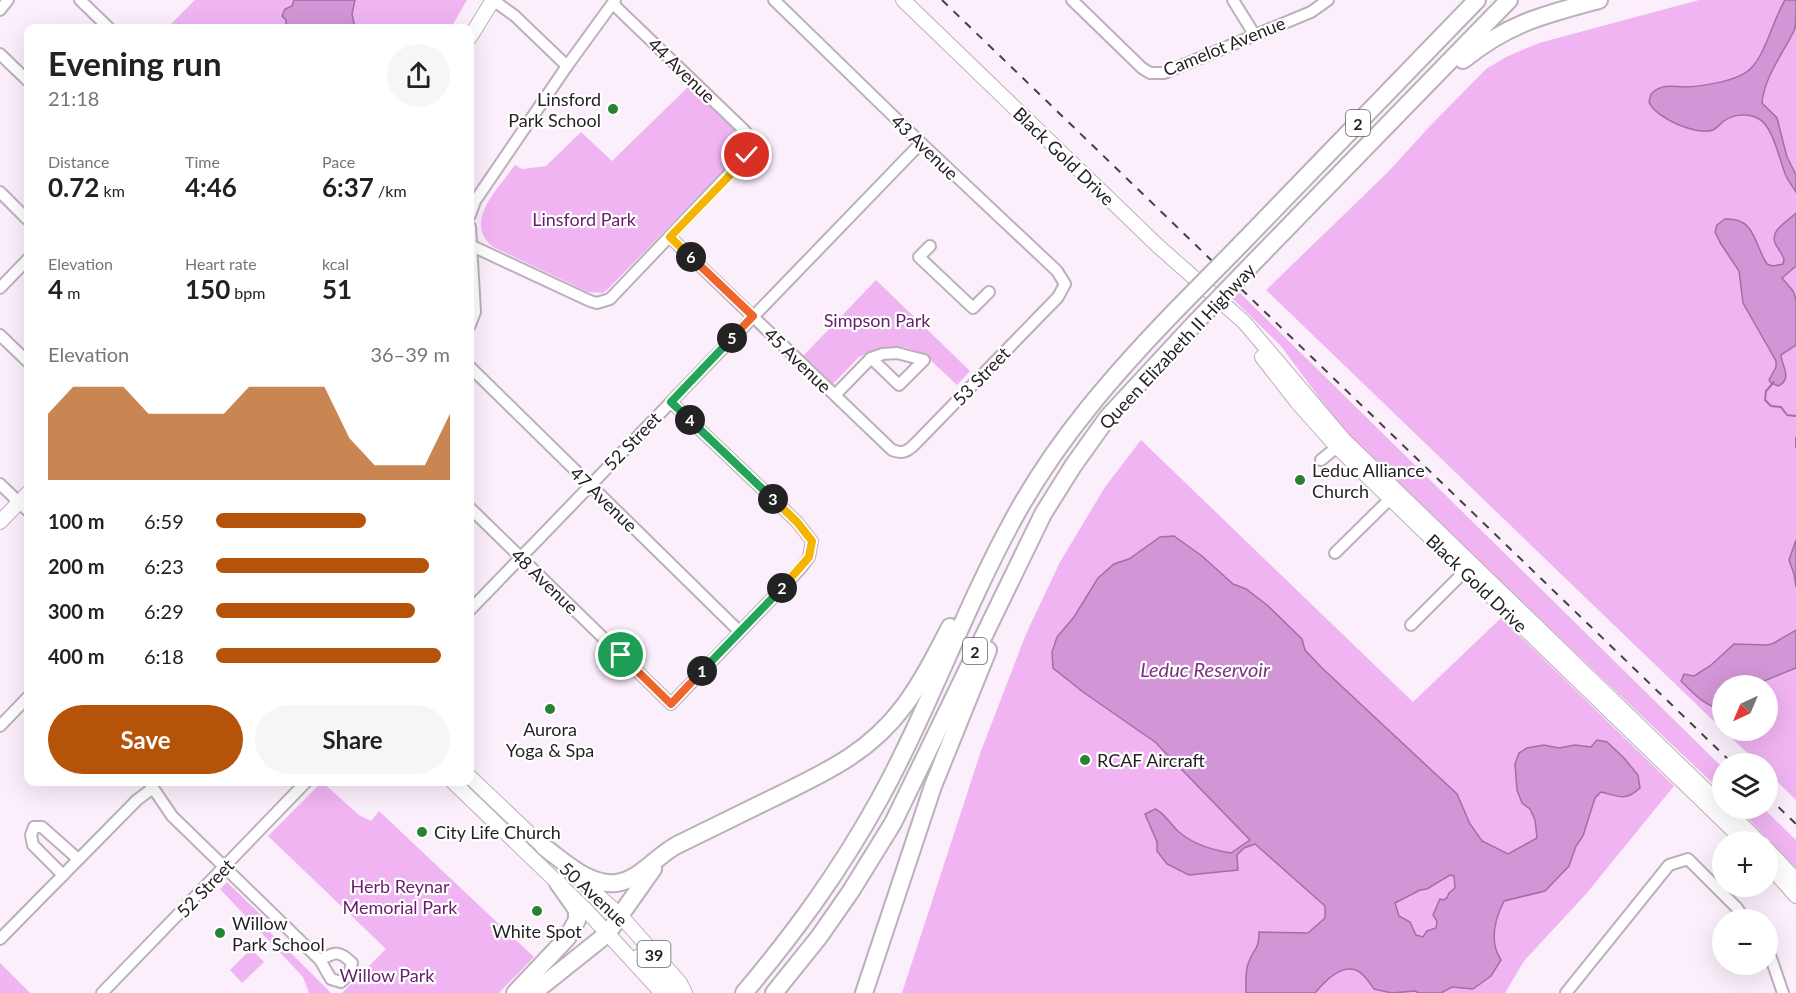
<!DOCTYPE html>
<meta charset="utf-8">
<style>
:root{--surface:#fff;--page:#f6f6f6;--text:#222;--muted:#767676;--accent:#b45309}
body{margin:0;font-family:Lato,sans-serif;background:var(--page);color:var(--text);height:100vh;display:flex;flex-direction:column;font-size:22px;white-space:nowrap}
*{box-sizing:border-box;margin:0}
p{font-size:20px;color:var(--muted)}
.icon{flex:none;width:33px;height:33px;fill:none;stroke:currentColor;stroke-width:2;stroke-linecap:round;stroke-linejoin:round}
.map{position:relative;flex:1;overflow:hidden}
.side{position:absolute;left:24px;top:24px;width:450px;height:762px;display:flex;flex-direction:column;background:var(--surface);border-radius:12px;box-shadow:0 6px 24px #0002}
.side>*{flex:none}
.needle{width:39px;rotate:224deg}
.tools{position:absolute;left:1712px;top:675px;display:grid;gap:12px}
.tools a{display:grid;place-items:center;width:66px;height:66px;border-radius:50%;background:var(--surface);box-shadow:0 6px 24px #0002;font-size:30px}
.pin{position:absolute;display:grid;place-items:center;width:51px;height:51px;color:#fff;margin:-26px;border:3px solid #fff;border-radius:50%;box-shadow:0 2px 6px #0007}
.km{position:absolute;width:30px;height:30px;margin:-15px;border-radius:50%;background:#222;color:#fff;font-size:16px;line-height:30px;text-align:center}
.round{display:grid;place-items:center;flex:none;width:63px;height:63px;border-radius:32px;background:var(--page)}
.summary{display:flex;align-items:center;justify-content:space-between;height:102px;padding:0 24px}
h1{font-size:33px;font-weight:700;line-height:45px}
.stats{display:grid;grid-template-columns:repeat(3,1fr);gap:9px;height:102px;padding:6px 24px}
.stats div{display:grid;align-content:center}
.stats b{font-size:26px;font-weight:700}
.stats small{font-size:16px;font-weight:400}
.stats p{font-size:16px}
.chart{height:168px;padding:12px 24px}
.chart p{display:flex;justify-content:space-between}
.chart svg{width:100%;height:108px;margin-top:6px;fill:var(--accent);opacity:.7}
.primary-button{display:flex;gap:12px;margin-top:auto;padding:12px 24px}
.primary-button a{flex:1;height:69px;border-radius:36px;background:var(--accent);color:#fff;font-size:24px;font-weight:700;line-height:69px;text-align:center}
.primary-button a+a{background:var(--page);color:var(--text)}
ul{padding:0 24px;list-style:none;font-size:20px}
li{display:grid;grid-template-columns:96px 72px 1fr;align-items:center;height:45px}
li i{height:15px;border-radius:8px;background:var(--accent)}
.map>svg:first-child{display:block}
</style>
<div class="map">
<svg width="1796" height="993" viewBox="0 0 1796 993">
<rect width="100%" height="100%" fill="#fbeffb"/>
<!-- green -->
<g fill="#f0b4f3">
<path d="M195 0H467L451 28H167Z"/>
<path d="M1699 0H1796V800L1767 772V764L1758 763 1724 731 1767 730V686H1722V729L1266 290 1387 173 1430 126 1486 69 1506 57 1539 43Z"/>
<path d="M689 86 741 136 743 141 741 153 608 289 603 293 588 292 493 247C462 222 499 188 515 165L522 169 546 166 581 132 612 161Z"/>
<path d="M876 280 970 371 957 385 925 355 905 347 879 348 859 357 833 384 803 356Z"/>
<path d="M1239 292 1722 767V792L1349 438 1281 346 1232 298Z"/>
<path d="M1141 440 1413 702 1501 618 1674 786 1586 894 1524 961 1505 993H902L981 751 1026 634 1060 562 1105 487Z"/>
<path d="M322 782 359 815 371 821 379 811 534 957 501 991 499 993H342L386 949 268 836Z"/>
<path d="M1739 809H1764L1796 840V868Z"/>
<path d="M227 882 262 916 264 926 331 993H309L303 977 220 889Z"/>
<path d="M251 949 264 962 242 983 230 970Z"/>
<path d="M0 963 30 993H0Z"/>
</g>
<!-- water -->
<g fill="#d295d5" stroke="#9e72a0" stroke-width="1.5" fill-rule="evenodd">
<path d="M294 0H355L352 14 355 28H286V20L282 16 285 9 292 6Z"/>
<path d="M1785 0H1796C1796 8 1796 21 1795 29 1784 52 1764 77 1762 103L1777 118 1787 157 1796 175V192C1793 187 1789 182 1786 176 1780 162 1773 126 1759 119 1749 113 1733 114 1724 121 1720 124 1717 128 1713 130 1697 136 1655 118 1649 102L1651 94C1662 83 1671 87 1686 87 1703 86 1741 81 1752 67 1766 52 1773 20 1785 0Z"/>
<path d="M1796 213V266L1782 278 1793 291 1796 299V345L1781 355C1782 367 1793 379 1778 386L1771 383 1769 380 1776 367V361L1743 303 1739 271 1721 244 1715 232 1717 225 1725 219C1756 217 1754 245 1767 264L1773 266 1783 264 1784 259C1782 254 1779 250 1776 245 1768 231 1787 222 1796 213Z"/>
<path d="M1174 536 1202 556 1233 584 1246 589 1267 605 1302 639 1305 650 1321 667 1457 794 1470 824 1482 841 1508 854 1537 838 1535 820 1530 809 1522 803 1517 790 1515 764 1519 753 1527 748 1544 745 1559 748 1575 745 1591 747 1597 740 1607 742 1624 758 1638 775 1640 788C1625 802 1619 796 1601 792L1595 798 1583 836 1576 846 1569 866 1545 891 1504 901C1495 919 1489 942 1501 960L1491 976 1473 989 1452 987 1441 993H1419L1415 991 1392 993 1374 989C1369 982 1365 975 1358 971 1342 963 1324 982 1315 993H1246C1246 983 1245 973 1248 964 1253 948 1259 952 1259 932L1308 933 1325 918V906L1255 844 1244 848 1237 855 1238 870 1189 875 1167 864 1157 851V842L1145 814 1155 809C1165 813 1171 825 1179 832 1194 845 1212 850 1231 853L1250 840 1155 742 1083 692 1053 668 1052 652 1057 637 1074 617 1098 578 1114 564 1129 559 1160 537ZM1450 875 1454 876 1455 888 1449 893 1447 898 1443 900 1440 899 1433 915 1437 921 1436 928 1427 931 1423 937 1416 935 1410 922 1399 916 1395 903 1420 890 1427 889Z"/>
<path d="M1796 540V587L1794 574 1789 560Z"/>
<path d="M1796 630V668L1754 685 1722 686V708C1707 709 1691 691 1681 681L1684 674 1694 676 1710 666 1734 644 1768 645 1774 643Z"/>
</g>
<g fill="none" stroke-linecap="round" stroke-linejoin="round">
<!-- stream -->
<g stroke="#9e72a0" stroke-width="2">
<path d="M1774 382 1766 391 1765 400 1771 406 1781 407 1787 415 1796 416"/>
<path d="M1796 438V447"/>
</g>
<defs>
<g id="minor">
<path d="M80 0 109 28"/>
<path d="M493 0 515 16 567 66"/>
<path d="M1072 0 1142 68 1150 73H1164L1311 12 1328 0"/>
<path d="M1233 0 1254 34"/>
<path d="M0 10 8 0"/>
<path d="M0 54 28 81"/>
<path d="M0 192 28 220"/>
<path d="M470 215 475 201 567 66 615 0"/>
<path d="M470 227 475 312 470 325"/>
<path d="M670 237 892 450C902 454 907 452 915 444L1058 297 1065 284 1057 271 921 143 774 0"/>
<path d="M470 245 590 301 597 303 610 299 747 155 750 148 745 131 613 4"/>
<path d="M930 246 919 257 973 308 989 292"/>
<path d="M0 288 28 259"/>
<path d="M0 335 28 362"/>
<path d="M897 353 924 360 899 385 871 358 883 354Z"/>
<path d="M470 367 739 631"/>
<path d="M835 395 871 358"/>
<path d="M1321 460 1342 443"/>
<path d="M0 484 28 511"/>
<path d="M470 508 671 704 801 568 809 557 812 541 797 522 671 402"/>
<path d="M1335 553 1395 494"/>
<path d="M470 610 921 143"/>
<path d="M1411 625 1470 566"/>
<path d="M0 726 28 697"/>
<path d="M149 782 172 816 320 960 331 979 341 982 349 974 352 963C339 950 335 952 320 960"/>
<path d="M63 875 33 845 31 835 34 827H42L78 859"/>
<path d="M0 939 137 800 153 788"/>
<path d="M1767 952 1771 958 1783 993"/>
<path d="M102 993 306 782"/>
<path d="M1566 993 1669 865 1688 859 1737 908 1745 920"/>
</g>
<g id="major">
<path d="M903 0 1158 246 1244 322 1344 440 1722 806"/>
<path d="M470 37 493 0"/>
<path d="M1262 357 1297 402 1337 447 1745 842"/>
<path d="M0 522 28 493"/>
<path d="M470 777 551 854"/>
<path d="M453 782 585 909 662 993"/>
<path d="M1725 808 1759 842"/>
<path d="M1767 849 1796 880"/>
<path d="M1767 863 1796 896"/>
<path d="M574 874 621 916 680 983 685 993"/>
<path d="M639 956 673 987"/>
</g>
<g id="highway">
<path d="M1463 60C1509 23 1543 15 1599 0"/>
<path d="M1240 245 1477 0"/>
<path d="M1256 260 1509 0"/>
<path d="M544 847C565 862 589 886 616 883 640 880 656 856 677 845 710 829 742 813 775 797 826 772 869 753 904 706 922 682 936 654 950 627"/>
<path d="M515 993 567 938 577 920V910L558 883"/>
<path d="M533 993 607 934 653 869"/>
<path d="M744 993C796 931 839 872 879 800 929 709 964 609 1014 518 1057 439 1116 372 1178 308"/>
<path d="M774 993 819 937 851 891 893 823 1043 514 1073 466 1108 417 1195 323"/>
<path d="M864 993 933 786 988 650"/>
</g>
</defs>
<!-- minor casing -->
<use href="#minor" stroke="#bbb0bc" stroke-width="14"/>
<!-- major casing -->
<use href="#major" stroke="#bbb0bc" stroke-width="16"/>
<!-- highway casing -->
<use href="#highway" stroke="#bbb0bc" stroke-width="20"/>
<!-- minor -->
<use href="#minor" stroke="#fff" stroke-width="10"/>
<!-- major -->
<use href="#major" stroke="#fff" stroke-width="14"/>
<!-- highway -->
<use href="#highway" stroke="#fff" stroke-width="16"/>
<!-- rail -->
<g stroke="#454045" stroke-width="2" stroke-dasharray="8 8" stroke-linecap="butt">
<path d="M942 0 1733 764"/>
<path d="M1767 796 1796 824"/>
</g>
<defs>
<g id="highway-bridge">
<path d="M1178 308 1240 245"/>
<path d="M1195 323 1256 260"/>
</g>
</defs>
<!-- highway-bridge casing -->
<use href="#highway-bridge" stroke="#bbb0bc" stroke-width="20" stroke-linecap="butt"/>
<!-- highway-bridge -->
<use href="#highway-bridge" stroke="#fff" stroke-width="16"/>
</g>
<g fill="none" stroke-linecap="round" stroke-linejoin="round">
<defs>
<path id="split-1" d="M621 655 671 704 702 671"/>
<path id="split-2" d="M702 671 782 588"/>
<path id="split-3" d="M773 499 797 522 812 541 809 557 782 588"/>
<path id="split-4" d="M690 420 773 499"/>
<path id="split-5" d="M690 420 671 402 732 338"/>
<path id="split-6" d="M691 257 753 316 732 338"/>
<path id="split-7" d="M691 257 670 237 730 175"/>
<path id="split-8" d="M730 175 747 155"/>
</defs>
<!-- split-1 casing -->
<use href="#split-1" stroke="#fff" stroke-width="12"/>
<!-- split-2 casing -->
<use href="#split-2" stroke="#fff" stroke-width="12"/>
<!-- split-3 casing -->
<use href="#split-3" stroke="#fff" stroke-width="12"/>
<!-- split-4 casing -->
<use href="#split-4" stroke="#fff" stroke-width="12"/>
<!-- split-5 casing -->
<use href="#split-5" stroke="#fff" stroke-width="12"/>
<!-- split-6 casing -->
<use href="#split-6" stroke="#fff" stroke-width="12"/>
<!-- split-7 casing -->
<use href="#split-7" stroke="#fff" stroke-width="12"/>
<!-- split-8 casing -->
<use href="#split-8" stroke="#fff" stroke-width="12"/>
<!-- split-1 -->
<use href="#split-1" stroke="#f0652b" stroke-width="8"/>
<!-- split-2 -->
<use href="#split-2" stroke="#22a559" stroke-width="8"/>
<!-- split-3 -->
<use href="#split-3" stroke="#f5b400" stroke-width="8"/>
<!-- split-4 -->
<use href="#split-4" stroke="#22a559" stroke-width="8"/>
<!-- split-5 -->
<use href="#split-5" stroke="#22a559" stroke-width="8"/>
<!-- split-6 -->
<use href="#split-6" stroke="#f0652b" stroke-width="8"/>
<!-- split-7 -->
<use href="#split-7" stroke="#f5b400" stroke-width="8"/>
<!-- split-8 -->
<use href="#split-8" stroke="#f5b400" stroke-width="8"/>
</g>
<!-- markers -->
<g fill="#278232" stroke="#fff" stroke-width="2">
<circle cx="613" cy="109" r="6"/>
<circle cx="1300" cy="480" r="6"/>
<circle cx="550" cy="709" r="6"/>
<circle cx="1085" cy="760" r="6"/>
<circle cx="422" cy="832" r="6"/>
<circle cx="537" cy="911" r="6"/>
<circle cx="220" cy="933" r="6"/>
</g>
<g text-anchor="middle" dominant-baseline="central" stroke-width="4.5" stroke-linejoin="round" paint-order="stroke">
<!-- shield labels -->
<g fill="#fff" stroke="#656265" stroke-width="1.5">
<rect x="1346" y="110" width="24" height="26" rx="4.5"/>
<rect x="963" y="638" width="24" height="26" rx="4.5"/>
<rect x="637.5" y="941" width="33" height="26" rx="4.5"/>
</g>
<g font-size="16" font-weight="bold" fill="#231f23">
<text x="1358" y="123">2</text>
<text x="975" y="651">2</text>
<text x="654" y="954">39</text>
</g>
<!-- street labels -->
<g font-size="18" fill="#231f23" stroke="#fff">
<text transform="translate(1224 46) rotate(-22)">Camelot Avenue</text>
<text transform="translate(682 70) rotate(44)">44 Avenue</text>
<text transform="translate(925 147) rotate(44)">43 Avenue</text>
<text transform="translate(1064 156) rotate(44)">Black Gold Drive</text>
<text transform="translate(1177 346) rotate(-47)">Queen Elizabeth II Highway</text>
<text transform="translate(798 360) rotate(44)">45 Avenue</text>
<text transform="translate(981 376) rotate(-46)">53 Street</text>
<text transform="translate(632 441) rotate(-46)">52 Street</text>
<text transform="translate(604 499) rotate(44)">47 Avenue</text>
<text transform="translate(545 581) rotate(44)">48 Avenue</text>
<text transform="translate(1477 583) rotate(44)">Black Gold Drive</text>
<text transform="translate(205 888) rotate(-46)">52 Street</text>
<text transform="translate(594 894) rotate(43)">50 Avenue</text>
</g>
<!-- poi labels -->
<g font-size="18" fill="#231f23" stroke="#fff" text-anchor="start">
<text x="601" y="99" text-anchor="end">Linsford<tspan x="601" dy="21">Park School</tspan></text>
<text x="1312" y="470">Leduc Alliance<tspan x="1312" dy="21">Church</tspan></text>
<text x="550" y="729" text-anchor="middle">Aurora<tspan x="550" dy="21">Yoga &amp; Spa</tspan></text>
<text x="1097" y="760">RCAF Aircraft</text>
<text x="434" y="832">City Life Church</text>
<text x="232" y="923">Willow<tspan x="232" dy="21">Park School</tspan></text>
<text x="537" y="931" text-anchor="middle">White Spot</text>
</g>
<!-- park labels -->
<g font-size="18" fill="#661e6b" stroke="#fff">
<text x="584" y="219">Linsford Park</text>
<text x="877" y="320">Simpson Park</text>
<text x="400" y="886">Herb Reynar<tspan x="400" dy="21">Memorial Park</tspan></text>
<text x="387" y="975">Willow Park</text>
</g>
<!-- water labels -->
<g font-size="20" font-style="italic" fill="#79327e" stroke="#fff">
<text x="1205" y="669">Leduc Reservoir</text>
</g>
</g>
</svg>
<div class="tools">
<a><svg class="needle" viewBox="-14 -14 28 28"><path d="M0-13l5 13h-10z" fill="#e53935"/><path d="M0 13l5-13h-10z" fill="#767676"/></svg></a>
<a><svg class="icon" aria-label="layers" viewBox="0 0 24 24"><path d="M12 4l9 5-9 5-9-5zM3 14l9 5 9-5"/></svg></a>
<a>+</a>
<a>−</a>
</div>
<div class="pin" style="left:621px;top:655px;background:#1e9e55"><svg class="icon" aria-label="arrive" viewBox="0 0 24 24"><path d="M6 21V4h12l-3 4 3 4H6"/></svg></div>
<div class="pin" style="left:747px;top:155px;background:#d93025"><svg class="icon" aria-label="check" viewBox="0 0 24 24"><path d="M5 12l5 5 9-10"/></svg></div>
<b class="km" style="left:702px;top:671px">1</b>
<b class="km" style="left:782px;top:588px">2</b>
<b class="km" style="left:773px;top:499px">3</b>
<b class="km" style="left:690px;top:420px">4</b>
<b class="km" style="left:732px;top:338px">5</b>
<b class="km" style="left:691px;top:257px">6</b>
<section class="side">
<div class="summary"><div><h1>Evening run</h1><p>21:18</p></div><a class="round"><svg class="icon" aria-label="share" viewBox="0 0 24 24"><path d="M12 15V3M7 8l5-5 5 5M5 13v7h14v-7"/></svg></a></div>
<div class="stats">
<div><p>Distance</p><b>0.72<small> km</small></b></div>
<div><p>Time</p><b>4:46</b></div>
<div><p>Pace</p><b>6:37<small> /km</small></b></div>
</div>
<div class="stats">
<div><p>Elevation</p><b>4<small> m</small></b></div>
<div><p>Heart rate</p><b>150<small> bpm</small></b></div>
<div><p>kcal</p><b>51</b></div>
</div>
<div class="chart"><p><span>Elevation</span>36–39 m</p>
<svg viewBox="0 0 160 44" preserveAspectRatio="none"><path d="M0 44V17L10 6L20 6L30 6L40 17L50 17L60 17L70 17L80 6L90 6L100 6L110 6L120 27L130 38L140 38L150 38L160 17V44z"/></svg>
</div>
<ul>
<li><b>100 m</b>6:59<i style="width:64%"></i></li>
<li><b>200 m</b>6:23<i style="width:91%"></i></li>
<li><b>300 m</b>6:29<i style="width:85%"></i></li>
<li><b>400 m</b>6:18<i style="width:96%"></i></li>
</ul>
<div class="primary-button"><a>Save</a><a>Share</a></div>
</section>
</div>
